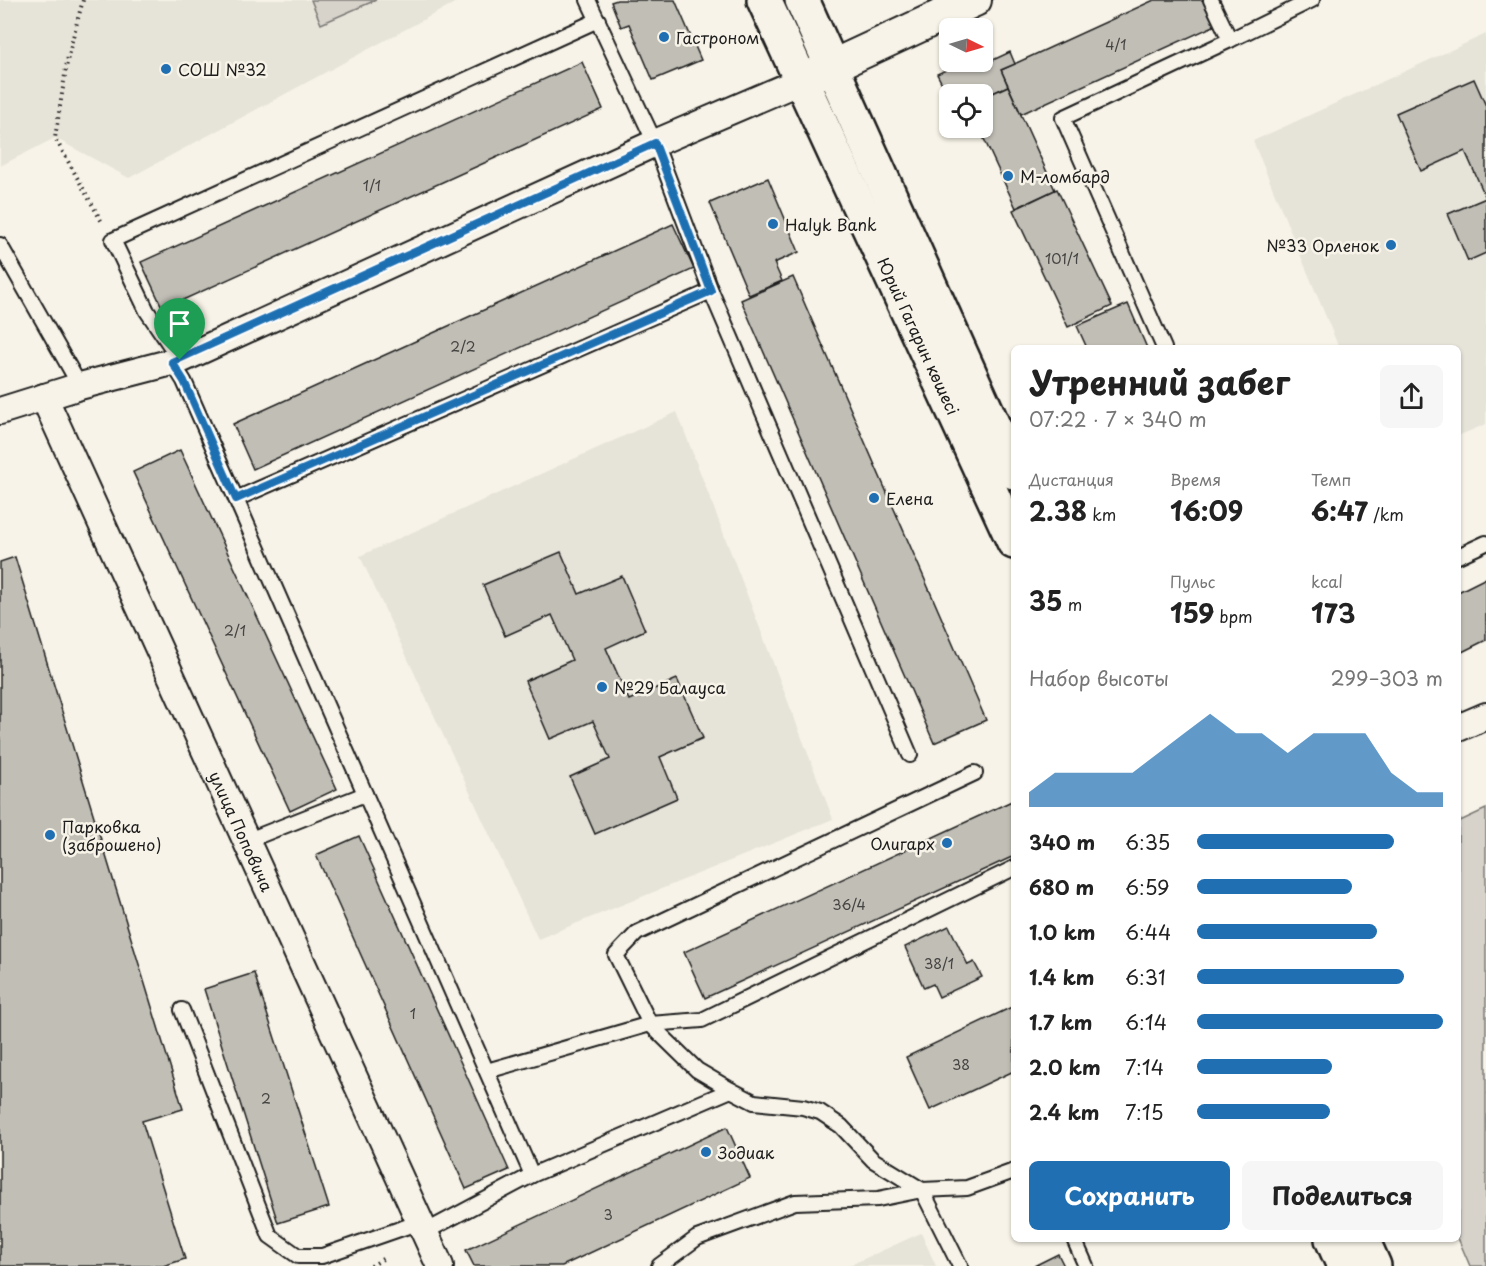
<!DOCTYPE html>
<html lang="ru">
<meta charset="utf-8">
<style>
:root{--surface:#fff;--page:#f6f6f6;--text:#222;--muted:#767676;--accent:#1f6fb2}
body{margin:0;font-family:"Playpen Sans",sans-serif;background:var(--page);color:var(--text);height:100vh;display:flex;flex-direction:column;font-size:22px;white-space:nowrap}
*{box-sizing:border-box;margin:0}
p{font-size:20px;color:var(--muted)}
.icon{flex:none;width:33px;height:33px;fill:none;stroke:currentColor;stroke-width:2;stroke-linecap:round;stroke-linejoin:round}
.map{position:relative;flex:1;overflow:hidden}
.side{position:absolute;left:1011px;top:345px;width:450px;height:897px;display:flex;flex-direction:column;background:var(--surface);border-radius:9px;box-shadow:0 2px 4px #0004}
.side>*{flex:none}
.needle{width:39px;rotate:95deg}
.fabs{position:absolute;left:939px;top:18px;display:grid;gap:12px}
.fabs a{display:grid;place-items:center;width:54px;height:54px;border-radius:9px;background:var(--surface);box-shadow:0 2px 4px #0004;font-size:30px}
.pin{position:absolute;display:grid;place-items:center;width:51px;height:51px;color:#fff;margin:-62px -26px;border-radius:50% 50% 50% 0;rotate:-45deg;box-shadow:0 0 6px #0007}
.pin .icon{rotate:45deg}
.round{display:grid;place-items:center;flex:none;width:63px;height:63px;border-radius:9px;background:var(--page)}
.summary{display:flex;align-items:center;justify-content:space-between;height:102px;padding:0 18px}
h1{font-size:33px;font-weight:700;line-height:45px}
.metrics{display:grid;grid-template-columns:repeat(3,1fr);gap:9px;height:102px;padding:6px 18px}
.metrics div{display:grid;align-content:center}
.metrics b{font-size:26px;font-weight:700}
.metrics small{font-size:16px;font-weight:400}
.metrics p{font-size:16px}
.chart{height:168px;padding:12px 18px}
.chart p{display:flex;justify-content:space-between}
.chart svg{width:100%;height:108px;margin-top:6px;fill:var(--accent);opacity:.7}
.button{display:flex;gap:12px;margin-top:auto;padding:12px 18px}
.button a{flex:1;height:69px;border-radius:9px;background:var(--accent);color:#fff;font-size:24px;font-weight:700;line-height:69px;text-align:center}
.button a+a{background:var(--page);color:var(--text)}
ul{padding:0 18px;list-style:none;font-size:20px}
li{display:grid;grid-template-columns:96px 72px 1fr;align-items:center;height:45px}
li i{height:15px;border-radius:8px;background:var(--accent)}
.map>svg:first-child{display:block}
</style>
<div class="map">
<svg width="1486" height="1266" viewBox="0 0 1486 1266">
<rect width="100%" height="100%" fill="#f7f3e8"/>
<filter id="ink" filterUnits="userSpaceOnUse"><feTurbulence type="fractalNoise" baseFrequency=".0167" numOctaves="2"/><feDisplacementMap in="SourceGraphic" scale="12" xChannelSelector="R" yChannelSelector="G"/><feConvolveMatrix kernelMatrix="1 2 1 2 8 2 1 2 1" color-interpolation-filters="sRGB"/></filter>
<g filter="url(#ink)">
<!-- built -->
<g fill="#e6e3d9">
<path d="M0 0H460L129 178 55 138 0 166Z"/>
<path d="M1486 34V424L1458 436V348H1339L1253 141Z"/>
<path d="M677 412 833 819 538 939 360 556Z"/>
<path d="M921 1233 936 1266H848Z"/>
</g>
<!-- green -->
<g fill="#d7d3cb" stroke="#7a7874" stroke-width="1.5">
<path d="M311 0H376L321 24Z"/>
<path d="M1486 809V1266H1470L1458 1238V822Z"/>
</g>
<!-- building -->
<g fill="#c0beb5" stroke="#1c1c1c" stroke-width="1.5">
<path d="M617 0H675L701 60 653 80 629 24 621 27 611 2Z"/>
<path d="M1154 0H1204L1216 25 1021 114 1001 70Z"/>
<path d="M986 51 991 61 1010 52 1015 64 1001 70 1008 86 982 98V94H950V99L937 74 963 62H982V52Z"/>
<path d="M582 62 603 109 163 309 141 262Z"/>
<path d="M1474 79 1486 106V253L1468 261 1448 214 1486 198 1465 151 1421 171 1396 113Z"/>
<path d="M1008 86 1055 190 1016 208 979 128H982V98Z"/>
<path d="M768 178 799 252 774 263 782 281 749 295 710 203Z"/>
<path d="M1057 189 1112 306 1068 327 1013 210Z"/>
<path d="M673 224 694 269 253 469 233 424Z"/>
<path d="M793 277 986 720 934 743 741 300Z"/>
<path d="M1128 304 1147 348H1087L1077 326Z"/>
<path d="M180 450 337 789 290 811 133 472Z"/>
<path d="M561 552 579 594 622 576 645 630 606 648 629 700 677 679 703 738 660 757 677 798 595 834 570 777 610 759 593 721 550 739 525 681 572 660 552 615 505 636 483 585Z"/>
<path d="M15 557 183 1109 142 1121 185 1259 163 1266H0V562Z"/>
<path d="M1486 578V640L1458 654V592Z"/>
<path d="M1014 800V856L705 998 684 952Z"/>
<path d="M359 836 509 1170 466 1189 316 855Z"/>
<path d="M949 926 968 965 974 962 982 977 939 997 933 984 924 988 905 947Z"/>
<path d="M254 973 329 1207 278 1223 204 989Z"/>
<path d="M1014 1006V1071L930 1110 906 1057Z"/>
<path d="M727 1127 750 1178 562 1266H474L466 1250Z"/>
<path d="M1058 1254 1064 1266H1034Z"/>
</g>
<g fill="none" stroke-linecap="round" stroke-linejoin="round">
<defs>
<g id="service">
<path d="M588 0 655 143 711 291 910 755"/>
<path d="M1230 40 1312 0"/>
<path d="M0 245 80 386"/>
<path d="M1164 348 1063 118 1230 40 1211 0"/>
<path d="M180 360 147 311 113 240 598 20"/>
<path d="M172 362 184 381 236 499 532 1175"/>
<path d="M236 499 711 291"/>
<path d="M1458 556 1486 543"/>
<path d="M246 841 365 794"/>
<path d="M182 1010 270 1236 298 1256H322L420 1222"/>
<path d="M487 1071 650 1024 702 1020 1014 868"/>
<path d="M731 1090 697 1070 650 1024 616 955 637 933 975 773"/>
<path d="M425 1232 532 1175 731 1090 754 1102 803 1107 820 1112 841 1126 873 1160 922 1190 967 1188 1014 1171"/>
<path d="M1074 1239 1086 1266"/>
<path d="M659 1266 697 1238 795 1202 878 1199 922 1190 960 1266"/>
</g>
<g id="minor">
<path id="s1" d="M44 397 440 1266"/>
<path d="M0 411 80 386 180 360 655 143 800 81"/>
<path d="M1458 728 1486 716"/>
</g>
<path id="tertiary" d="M807 78 975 0"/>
<g id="secondary">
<path id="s2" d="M764 0 1014 542"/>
<path d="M802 0 1014 472"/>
<path d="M1332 1239 1344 1266"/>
<path d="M1362 1239 1374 1266"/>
</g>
</defs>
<!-- service casing -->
<use href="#service" stroke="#1c1c1c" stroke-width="18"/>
<!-- minor casing -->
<use href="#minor" stroke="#1c1c1c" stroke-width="30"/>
<!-- tertiary casing -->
<use href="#tertiary" stroke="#1c1c1c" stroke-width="36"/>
<!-- secondary casing -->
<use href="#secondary" stroke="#1c1c1c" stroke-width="38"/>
<!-- path -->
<g stroke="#1c1c1c" stroke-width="4" stroke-dasharray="1.5 4.5" stroke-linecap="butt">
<path d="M83 0 68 56 55 138 103 224"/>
<path d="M371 1266 386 1257"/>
</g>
<!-- service -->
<use href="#service" stroke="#f7f3e8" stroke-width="14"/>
<!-- minor -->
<use href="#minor" stroke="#f7f3e8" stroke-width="26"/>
<!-- tertiary -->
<use href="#tertiary" stroke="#f7f3e8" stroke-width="32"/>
<!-- secondary -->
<use href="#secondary" stroke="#f7f3e8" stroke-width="33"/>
</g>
</g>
<g fill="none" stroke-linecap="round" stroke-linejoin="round" filter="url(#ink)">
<defs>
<path id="route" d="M655 143 711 291 236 499 184 381 172 362Z"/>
</defs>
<!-- route casing -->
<use href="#route" stroke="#fff" stroke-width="12"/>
<!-- route -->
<use href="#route" stroke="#1f6fb2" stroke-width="8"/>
</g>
<!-- markers -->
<g fill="#1f6fb2" stroke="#f7f3e8" stroke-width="2">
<circle cx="664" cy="37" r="6"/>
<circle cx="166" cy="69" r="6"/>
<circle cx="1008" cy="176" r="6"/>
<circle cx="773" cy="224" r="6"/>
<circle cx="1391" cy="245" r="6"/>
<circle cx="874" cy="498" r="6"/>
<circle cx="602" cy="687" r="6"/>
<circle cx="50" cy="835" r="6"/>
<circle cx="947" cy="843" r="6"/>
<circle cx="706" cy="1152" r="6"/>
</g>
<g text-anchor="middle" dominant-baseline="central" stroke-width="5" stroke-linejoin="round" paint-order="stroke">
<!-- number labels -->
<g font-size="14" fill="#454442">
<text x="1116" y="44">4/1</text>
<text x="372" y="185">1/1</text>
<text x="1062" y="258">101/1</text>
<text x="463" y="346">2/2</text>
<text x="235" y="630">2/1</text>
<text x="849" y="904">36/4</text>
<text x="939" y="963">38/1</text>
<text x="413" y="1013">1</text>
<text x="961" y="1064">38</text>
<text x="266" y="1098">2</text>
<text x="608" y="1214">3</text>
</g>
<!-- poi labels -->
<g font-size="16" fill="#1c1c1c" stroke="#f7f3e8" text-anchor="start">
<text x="676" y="37">Гастроном</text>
<text x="178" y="69">СОШ №32</text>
<text x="1020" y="176">М-ломбард</text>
<text x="785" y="224">Halyk Bank</text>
<text x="1379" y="245" text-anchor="end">№33 Орленок</text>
<text x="886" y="498">Елена</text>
<text x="614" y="687">№29 Балауса</text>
<text x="62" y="826">Парковка<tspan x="62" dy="18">(заброшено)</tspan></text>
<text x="935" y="843" text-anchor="end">Олигарх</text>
<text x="718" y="1152">Зодиак</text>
</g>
<!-- street labels -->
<g font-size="16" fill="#1c1c1c" stroke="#f7f3e8">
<text stroke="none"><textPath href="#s2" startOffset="370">Юрий Гагарин көшесі</textPath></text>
<text stroke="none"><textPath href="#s1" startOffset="477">улица Поповича</textPath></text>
</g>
</g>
</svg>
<div class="fabs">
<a><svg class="needle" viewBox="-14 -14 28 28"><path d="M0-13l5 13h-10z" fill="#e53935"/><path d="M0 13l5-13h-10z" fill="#767676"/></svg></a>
<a><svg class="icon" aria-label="locate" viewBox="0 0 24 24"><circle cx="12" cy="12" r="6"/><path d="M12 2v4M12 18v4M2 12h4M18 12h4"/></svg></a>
</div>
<div class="pin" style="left:180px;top:360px;background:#1e9e55"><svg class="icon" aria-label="arrive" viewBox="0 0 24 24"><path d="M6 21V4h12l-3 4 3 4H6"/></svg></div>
<section class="side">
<div class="summary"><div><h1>Утренний забег</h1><p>07:22 · 7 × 340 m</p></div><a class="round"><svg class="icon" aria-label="share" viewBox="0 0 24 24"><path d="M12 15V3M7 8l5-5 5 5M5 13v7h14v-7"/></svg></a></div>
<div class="metrics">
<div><p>Дистанция</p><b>2.38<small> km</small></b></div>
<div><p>Время</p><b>16:09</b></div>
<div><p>Темп</p><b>6:47<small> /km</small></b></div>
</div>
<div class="metrics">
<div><b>35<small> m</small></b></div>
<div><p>Пульс</p><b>159<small> bpm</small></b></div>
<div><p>kcal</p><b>173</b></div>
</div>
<div class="chart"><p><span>Набор высоты</span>299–303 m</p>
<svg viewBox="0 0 160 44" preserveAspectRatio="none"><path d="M0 44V38L10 30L20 30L30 30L40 30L50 22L60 14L70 6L80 14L90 14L100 22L110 14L120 14L130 14L140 30L150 38L160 38V44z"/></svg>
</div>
<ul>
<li><b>340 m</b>6:35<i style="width:80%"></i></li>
<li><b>680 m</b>6:59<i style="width:63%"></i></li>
<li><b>1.0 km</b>6:44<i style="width:73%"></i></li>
<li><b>1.4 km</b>6:31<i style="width:84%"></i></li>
<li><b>1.7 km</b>6:14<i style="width:100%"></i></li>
<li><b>2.0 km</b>7:14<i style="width:55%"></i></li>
<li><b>2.4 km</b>7:15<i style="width:54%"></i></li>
</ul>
<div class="button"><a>Сохранить</a><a>Поделиться</a></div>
</section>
</div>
